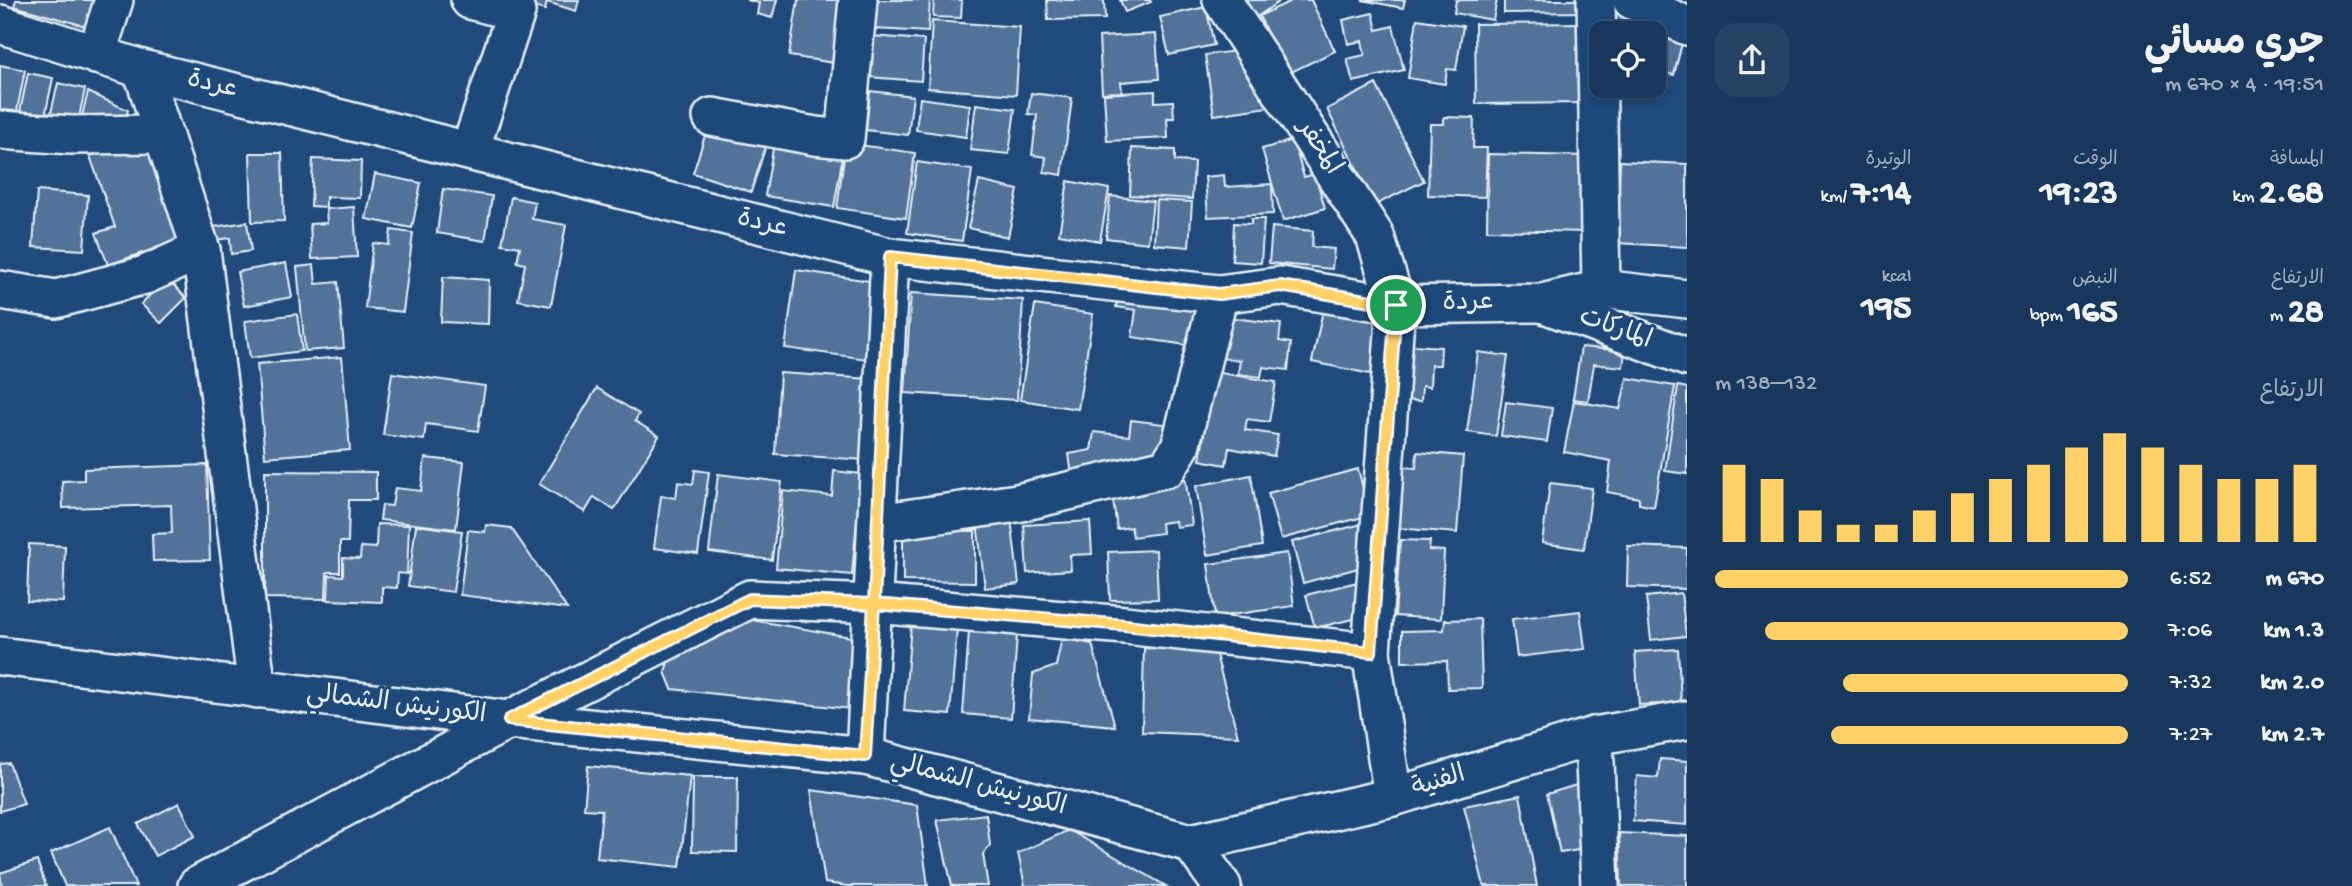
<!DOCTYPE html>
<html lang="ar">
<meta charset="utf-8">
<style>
:root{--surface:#17385c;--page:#244365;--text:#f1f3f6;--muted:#9eacbb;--line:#365272;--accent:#ffd166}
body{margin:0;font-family:"Gochi Hand","Playpen Sans Arabic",sans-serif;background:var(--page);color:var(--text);direction:rtl;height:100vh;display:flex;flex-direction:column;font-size:26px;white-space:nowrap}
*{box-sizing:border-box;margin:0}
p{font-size:23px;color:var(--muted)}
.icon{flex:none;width:38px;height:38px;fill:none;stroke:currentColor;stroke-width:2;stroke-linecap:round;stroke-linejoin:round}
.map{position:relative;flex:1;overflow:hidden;direction:ltr}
.side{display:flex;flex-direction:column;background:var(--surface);width:665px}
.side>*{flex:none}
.fabs{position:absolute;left:1589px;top:21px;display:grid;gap:14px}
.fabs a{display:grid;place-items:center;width:77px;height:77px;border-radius:14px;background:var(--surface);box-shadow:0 4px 10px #0003,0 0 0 2px var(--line);font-size:35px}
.pin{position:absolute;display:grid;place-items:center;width:60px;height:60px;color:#fff;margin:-30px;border:4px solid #fff;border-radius:50%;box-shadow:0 2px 7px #0007}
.round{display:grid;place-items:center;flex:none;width:74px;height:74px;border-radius:21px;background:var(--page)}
.overview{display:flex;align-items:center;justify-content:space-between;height:119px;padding:0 28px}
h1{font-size:38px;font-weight:700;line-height:52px}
.figures{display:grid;grid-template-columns:repeat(3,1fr);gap:10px;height:119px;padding:7px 28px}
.figures div{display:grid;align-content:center}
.figures b{font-size:35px;font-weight:700}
.figures small{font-size:19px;font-weight:400}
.figures p{font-size:19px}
.chart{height:196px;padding:14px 28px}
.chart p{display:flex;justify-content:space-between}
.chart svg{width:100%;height:126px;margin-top:7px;stroke:var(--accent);stroke-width:6}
ul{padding:0 28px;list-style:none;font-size:23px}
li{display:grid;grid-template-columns:112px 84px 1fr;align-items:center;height:52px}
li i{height:18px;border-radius:9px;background:var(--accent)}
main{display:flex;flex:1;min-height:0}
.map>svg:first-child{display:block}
</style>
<main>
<section class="side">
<div class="overview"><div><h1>جري مسائي</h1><p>19:51 · 4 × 670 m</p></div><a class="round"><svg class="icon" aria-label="share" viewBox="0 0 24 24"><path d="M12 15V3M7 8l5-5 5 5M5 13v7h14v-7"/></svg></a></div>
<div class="figures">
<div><p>المسافة</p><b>2.68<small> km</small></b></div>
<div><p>الوقت</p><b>19:23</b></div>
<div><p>الوتيرة</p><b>7:14<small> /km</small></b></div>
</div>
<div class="figures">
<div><p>الارتفاع</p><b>28<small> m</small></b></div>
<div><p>النبض</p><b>165<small> bpm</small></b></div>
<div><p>kcal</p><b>195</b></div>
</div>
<div class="chart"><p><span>الارتفاع</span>132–138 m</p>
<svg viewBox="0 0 160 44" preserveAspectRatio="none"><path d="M5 44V17M15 44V22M25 44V33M35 44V38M45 44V38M55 44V33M65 44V27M75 44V22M85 44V17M95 44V11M105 44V6M115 44V11M125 44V17M135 44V22M145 44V22M155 44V17"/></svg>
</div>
<ul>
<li><b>670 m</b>6:52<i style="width:100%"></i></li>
<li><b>1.3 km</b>7:06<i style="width:88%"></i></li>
<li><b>2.0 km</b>7:32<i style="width:69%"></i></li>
<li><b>2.7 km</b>7:27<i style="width:72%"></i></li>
</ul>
</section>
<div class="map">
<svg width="1687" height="886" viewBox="0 0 1687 886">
<rect width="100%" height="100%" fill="#1f4a7a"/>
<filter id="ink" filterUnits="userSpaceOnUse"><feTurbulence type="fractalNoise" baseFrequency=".0143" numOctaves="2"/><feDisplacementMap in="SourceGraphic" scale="14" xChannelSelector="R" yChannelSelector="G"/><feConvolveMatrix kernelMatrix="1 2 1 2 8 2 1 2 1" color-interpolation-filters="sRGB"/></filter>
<g filter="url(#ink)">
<!-- building -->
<g fill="#517399" stroke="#e8f1f8" stroke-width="2">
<path d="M16 0H107L99 30 14 6Z"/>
<path d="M524 0H579L576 11 547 2 545 10 522 4Z"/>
<path d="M747 0H777L772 18 757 14 759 3Z"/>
<path d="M798 0H851L841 64 789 56Z"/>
<path d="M877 0H930L928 32 875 29Z"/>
<path d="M934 0H962L961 18 933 17Z"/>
<path d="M1047 0H1104L1105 19 1048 20Z"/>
<path d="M1120 0H1150L1151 2 1125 12Z"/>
<path d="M1240 0H1281L1254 19Z"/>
<path d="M1293 0H1311L1335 51 1287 74 1259 16Z"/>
<path d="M1362 0H1405L1403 8Z"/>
<path d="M1456 0H1497L1493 20 1454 13Z"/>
<path d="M1504 0H1589L1590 12 1504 13Z"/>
<path d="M1615 2 1685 31 1674 75 1654 71V33H1615Z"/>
<path d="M1206 7 1214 45 1169 55 1160 17Z"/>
<path d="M1373 13 1377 30 1393 26 1404 70 1353 82 1347 59 1365 55 1362 41 1348 44 1343 20Z"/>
<path d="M1417 19 1463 26 1456 70 1447 69 1445 84 1408 78Z"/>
<path d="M932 21 1020 27 1016 95 928 88Z"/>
<path d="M1585 23 1586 103 1476 104 1475 24Z"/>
<path d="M1156 34 1159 79 1121 82 1122 92 1102 93 1099 37Z"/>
<path d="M871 36 924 40 921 81 868 77Z"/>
<path d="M1236 51 1268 107 1214 115 1205 55Z"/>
<path d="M0 65 25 70 15 121 0 118Z"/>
<path d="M28 73 53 78 44 121 19 116Z"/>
<path d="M58 83 85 89 77 127 49 121Z"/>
<path d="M1376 84 1424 181 1375 205 1327 109Z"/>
<path d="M870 91 913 96 908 135 866 130Z"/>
<path d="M1155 91V102L1173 101 1174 118H1167L1168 138 1107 141 1104 94Z"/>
<path d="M88 92 128 110 124 131 79 128Z"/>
<path d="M1031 93 1072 98 1062 175 1044 172 1046 157 1032 155 1037 115 1028 114Z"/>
<path d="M920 98 970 105 966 137 916 130Z"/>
<path d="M976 104 1015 109 1009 154 970 150Z"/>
<path d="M1444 117 1474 118 1473 148H1487L1485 197 1428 195 1430 124H1444Z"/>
<path d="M710 120 768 139 751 192 693 173Z"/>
<path d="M148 136 185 238 108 265 96 233 115 227 90 156Z"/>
<path d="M775 137 844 149 834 207 765 196Z"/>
<path d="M1293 140 1304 177 1315 174 1325 208 1283 221 1262 149Z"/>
<path d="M846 143 915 153 906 218 837 208Z"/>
<path d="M1132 148 1175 150V161L1194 162 1192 199 1130 195Z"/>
<path d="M250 153H282L284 221 252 222Z"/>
<path d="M1488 154 1589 156 1587 232 1487 230Z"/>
<path d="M313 159 361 161 360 198 326 197V207L311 206Z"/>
<path d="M1620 161 1687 164V247L1617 243Z"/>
<path d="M917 162 972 170 962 241 907 233Z"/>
<path d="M375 174 421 183 412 228 366 219Z"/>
<path d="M1224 175 1225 187 1272 184 1273 214 1208 217 1205 177Z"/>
<path d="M979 181 1018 190 1008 237 968 228Z"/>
<path d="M1068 181 1109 189 1100 241 1059 234Z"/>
<path d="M443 189 492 196 485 241 437 233Z"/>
<path d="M37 191 88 195 84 250 33 247Z"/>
<path d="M1110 196 1153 201 1148 243 1106 238Z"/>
<path d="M511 197 535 202 532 219 566 225 551 306 518 300 525 264 517 262 520 247 502 244Z"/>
<path d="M1156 200 1192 202 1189 247 1154 244Z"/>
<path d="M354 207 357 257 312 259 310 224 327 223 326 209Z"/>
<path d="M1251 219H1264L1261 263 1232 261 1234 223 1251 224Z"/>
<path d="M247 222 251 251 231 254 230 238 215 240 213 227Z"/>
<path d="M1272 227 1313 231 1312 247 1334 249 1332 269 1269 263Z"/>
<path d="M391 230 413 233 403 312 365 308 373 243 389 245Z"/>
<path d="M286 263 292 297 244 306 237 272Z"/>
<path d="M314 265 316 284 338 282 344 348 305 351 297 267Z"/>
<path d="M796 270 877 282 867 359 785 348Z"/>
<path d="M443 277 489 280 488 324 441 322Z"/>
<path d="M167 278 186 298 161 323 141 304Z"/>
<path d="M1118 292 1206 306 1200 347 1132 337 1136 310 1116 307Z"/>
<path d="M911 293 1023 300 1017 400 905 393Z"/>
<path d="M1035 305 1093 314 1078 409 1020 400Z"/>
<path d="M1323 310 1382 322 1380 376 1312 362Z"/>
<path d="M297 314 302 351 250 358 245 321Z"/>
<path d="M1225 317 1281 324 1279 341 1291 343 1288 370 1263 367 1261 377 1238 374 1240 360 1219 358Z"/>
<path d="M1400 344 1441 347 1440 365H1431L1430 387 1422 386 1421 401 1396 400Z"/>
<path d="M1581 347 1625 351 1623 367 1594 364 1588 401 1573 399Z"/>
<path d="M1478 352 1508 356 1496 436 1467 432Z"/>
<path d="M342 357 350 450 265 457 257 364Z"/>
<path d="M1214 372 1276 382 1269 422 1247 419 1245 430 1278 435 1274 456 1229 448 1226 465 1200 460Z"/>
<path d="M392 373 485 386 478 431 426 424 424 440 383 435Z"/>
<path d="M780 373 871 379 866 460 775 454Z"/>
<path d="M1627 378 1675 386 1654 507 1639 504V498L1607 492 1611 461 1564 452 1574 401 1620 409Z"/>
<path d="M1678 386 1687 388V474L1665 471Z"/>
<path d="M597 388 639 414 635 421 659 436 614 510 594 497 585 512 539 484Z"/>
<path d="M1506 402 1552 408 1547 442 1501 436Z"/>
<path d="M1131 420 1172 425 1170 439 1135 467 1072 476 1069 454 1091 450 1094 432 1129 436Z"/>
<path d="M1417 452 1463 456 1457 533 1385 527 1391 466 1416 468Z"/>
<path d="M425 458 464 462 456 529 380 520 382 505 392 506 395 488 421 491Z"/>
<path d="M207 465 210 560 153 561 152 534 172 533 171 505 63 508 62 481 84 480V469Z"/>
<path d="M1358 469 1370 515 1281 539 1268 493Z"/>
<path d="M695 470 709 472 698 554 654 548 661 496 676 498 678 482 693 484Z"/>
<path d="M265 471 376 472V500H349L348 542H340V572H327L326 599 265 598Z"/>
<path d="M834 471 861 474 852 575 776 568 783 491 832 496Z"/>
<path d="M718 474 782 482 772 560 709 552Z"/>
<path d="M1251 475 1262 546 1207 555 1196 486Z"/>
<path d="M1185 476 1192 525 1176 527 1175 521 1161 523 1162 533 1133 537 1131 527 1117 529 1111 486Z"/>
<path d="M1550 483 1592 488 1584 549 1542 543Z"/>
<path d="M1011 519 1019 584 985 588 977 523Z"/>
<path d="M1090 521 1092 554 1070 555 1071 570 1027 573 1024 525Z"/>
<path d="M1366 523 1372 548 1358 551 1362 567 1303 583 1292 542Z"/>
<path d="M377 524 409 525 407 574 398 573 397 588 382 587V602L328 600 329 575 343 576V558L360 559 361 547 376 548Z"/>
<path d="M416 525 462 531 453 592 408 586Z"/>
<path d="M486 525 511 528 567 609 460 595 468 530 485 532Z"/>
<path d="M903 530 975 531V582L903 581Z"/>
<path d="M1400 540 1430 541 1429 550 1444 551 1441 619 1395 616Z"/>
<path d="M29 544 65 546 63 602 27 601Z"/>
<path d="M1628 546 1687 548 1686 589 1627 587Z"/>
<path d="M1156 550 1158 599 1110 600 1108 552Z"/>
<path d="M1287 553 1294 606 1215 617 1208 564Z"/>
<path d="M1357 582 1366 616 1315 628 1306 595Z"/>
<path d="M1681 593 1686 636 1651 640 1646 597Z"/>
<path d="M1580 611 1585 649 1517 657 1512 619Z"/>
<path d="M735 617 857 638 851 709 672 689 665 672 671 652Z"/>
<path d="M1480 619 1482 688 1448 689 1447 661 1402 662V631L1444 630 1445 620Z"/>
<path d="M911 625 957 629 950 715 904 711Z"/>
<path d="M969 631 1017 635 1011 718 963 714Z"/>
<path d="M1062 638 1092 644 1115 726 1029 718 1033 674 1056 666Z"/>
<path d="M1144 648 1215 651 1238 736 1142 732Z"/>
<path d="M1678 649 1681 703 1639 705 1635 652Z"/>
<path d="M1660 759 1687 761V825L1633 821 1637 776 1658 778Z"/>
<path d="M9 763 24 804 0 811V764Z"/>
<path d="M588 766 690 776 680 867 597 858 602 810 584 809Z"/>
<path d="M693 777H738L737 852 692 851Z"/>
<path d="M1583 783 1591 848 1560 853 1547 794Z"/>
<path d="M811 790 917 805 928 886H848L825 883Z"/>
<path d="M1520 795 1537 886H1484L1464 806Z"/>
<path d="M179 803 195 836 155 856 138 824Z"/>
<path d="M986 814 990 845 983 854 988 886H952L937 820Z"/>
<path d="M110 827 136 886H65L51 853Z"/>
<path d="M1069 830 1166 886H1025L1018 853Z"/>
<path d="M1619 833 1687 836V886H1621Z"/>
<path d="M37 861 46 886H2L0 873Z"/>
</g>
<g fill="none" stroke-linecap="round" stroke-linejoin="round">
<defs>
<g id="minor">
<path d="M1222 0 1375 236 1396 305 1371 652 1393 797"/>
<path d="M1596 0 1601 289"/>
<path d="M1632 0 1687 26"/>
<path d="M0 24 142 69 890 257 1219 294 1280 286 1396 305 1542 303 1601 289 1687 299"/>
<path d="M96 55 114 0"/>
<path d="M142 69 201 250 257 689"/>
<path d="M712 117 815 136 845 139 858 0"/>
<path d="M0 130 71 135 163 134"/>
<path d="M470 150 516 12 470 0"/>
<path d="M0 290 56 299 145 275 201 250"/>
<path d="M1542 303 1687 357"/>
<path d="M877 523 1017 503 1167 468 1180 447 1219 294"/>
<path d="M0 656 509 720 865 756 1191 843 1222 886"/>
<path d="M1594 736 1600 886"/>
<path d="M865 756 890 257"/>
<path d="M1191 843 1393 797 1594 736 1687 720"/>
<path d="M197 886 509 720 750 599 874 604 1125 625 1371 652"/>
</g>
</defs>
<!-- minor casing -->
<use href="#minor" stroke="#e8f1f8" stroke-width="42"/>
<!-- minor -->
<use href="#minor" stroke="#1f4a7a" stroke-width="37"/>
</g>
</g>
<g fill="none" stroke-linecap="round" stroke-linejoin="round" filter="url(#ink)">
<defs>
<path id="route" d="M1396 305 1280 286 1219 294 890 257 874 604 750 599 509 720 865 756 874 604 1125 625 1371 652 1396 305"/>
</defs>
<!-- route casing -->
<use href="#route" stroke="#fff" stroke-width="14"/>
<!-- route -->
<use href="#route" stroke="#ffd166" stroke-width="9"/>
</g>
<g text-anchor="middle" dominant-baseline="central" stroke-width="6" stroke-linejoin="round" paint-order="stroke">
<!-- street labels -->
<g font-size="26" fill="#e8f1f8" stroke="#1f4a7a">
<text transform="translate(212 86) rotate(14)">عردة</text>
<text transform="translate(1318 148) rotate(57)">المخفر</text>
<text transform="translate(762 225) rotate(14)">عردة</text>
<text transform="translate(1468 304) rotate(-1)">عردة</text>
<text transform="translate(1615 330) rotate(20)">الماركات</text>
<text transform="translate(396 706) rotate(7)">الكورنيش الشمالي</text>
<text transform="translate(1439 783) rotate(-17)">الفنية</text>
<text transform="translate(978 786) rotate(15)">الكورنيش الشمالي</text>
</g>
</g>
</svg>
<div class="fabs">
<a><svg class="icon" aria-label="locate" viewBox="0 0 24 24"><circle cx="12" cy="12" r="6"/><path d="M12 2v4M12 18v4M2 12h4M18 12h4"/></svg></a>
</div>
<div class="pin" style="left:1396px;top:305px;background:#1e9e55"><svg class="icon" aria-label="arrive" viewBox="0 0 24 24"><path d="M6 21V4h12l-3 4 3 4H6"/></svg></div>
</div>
</main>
